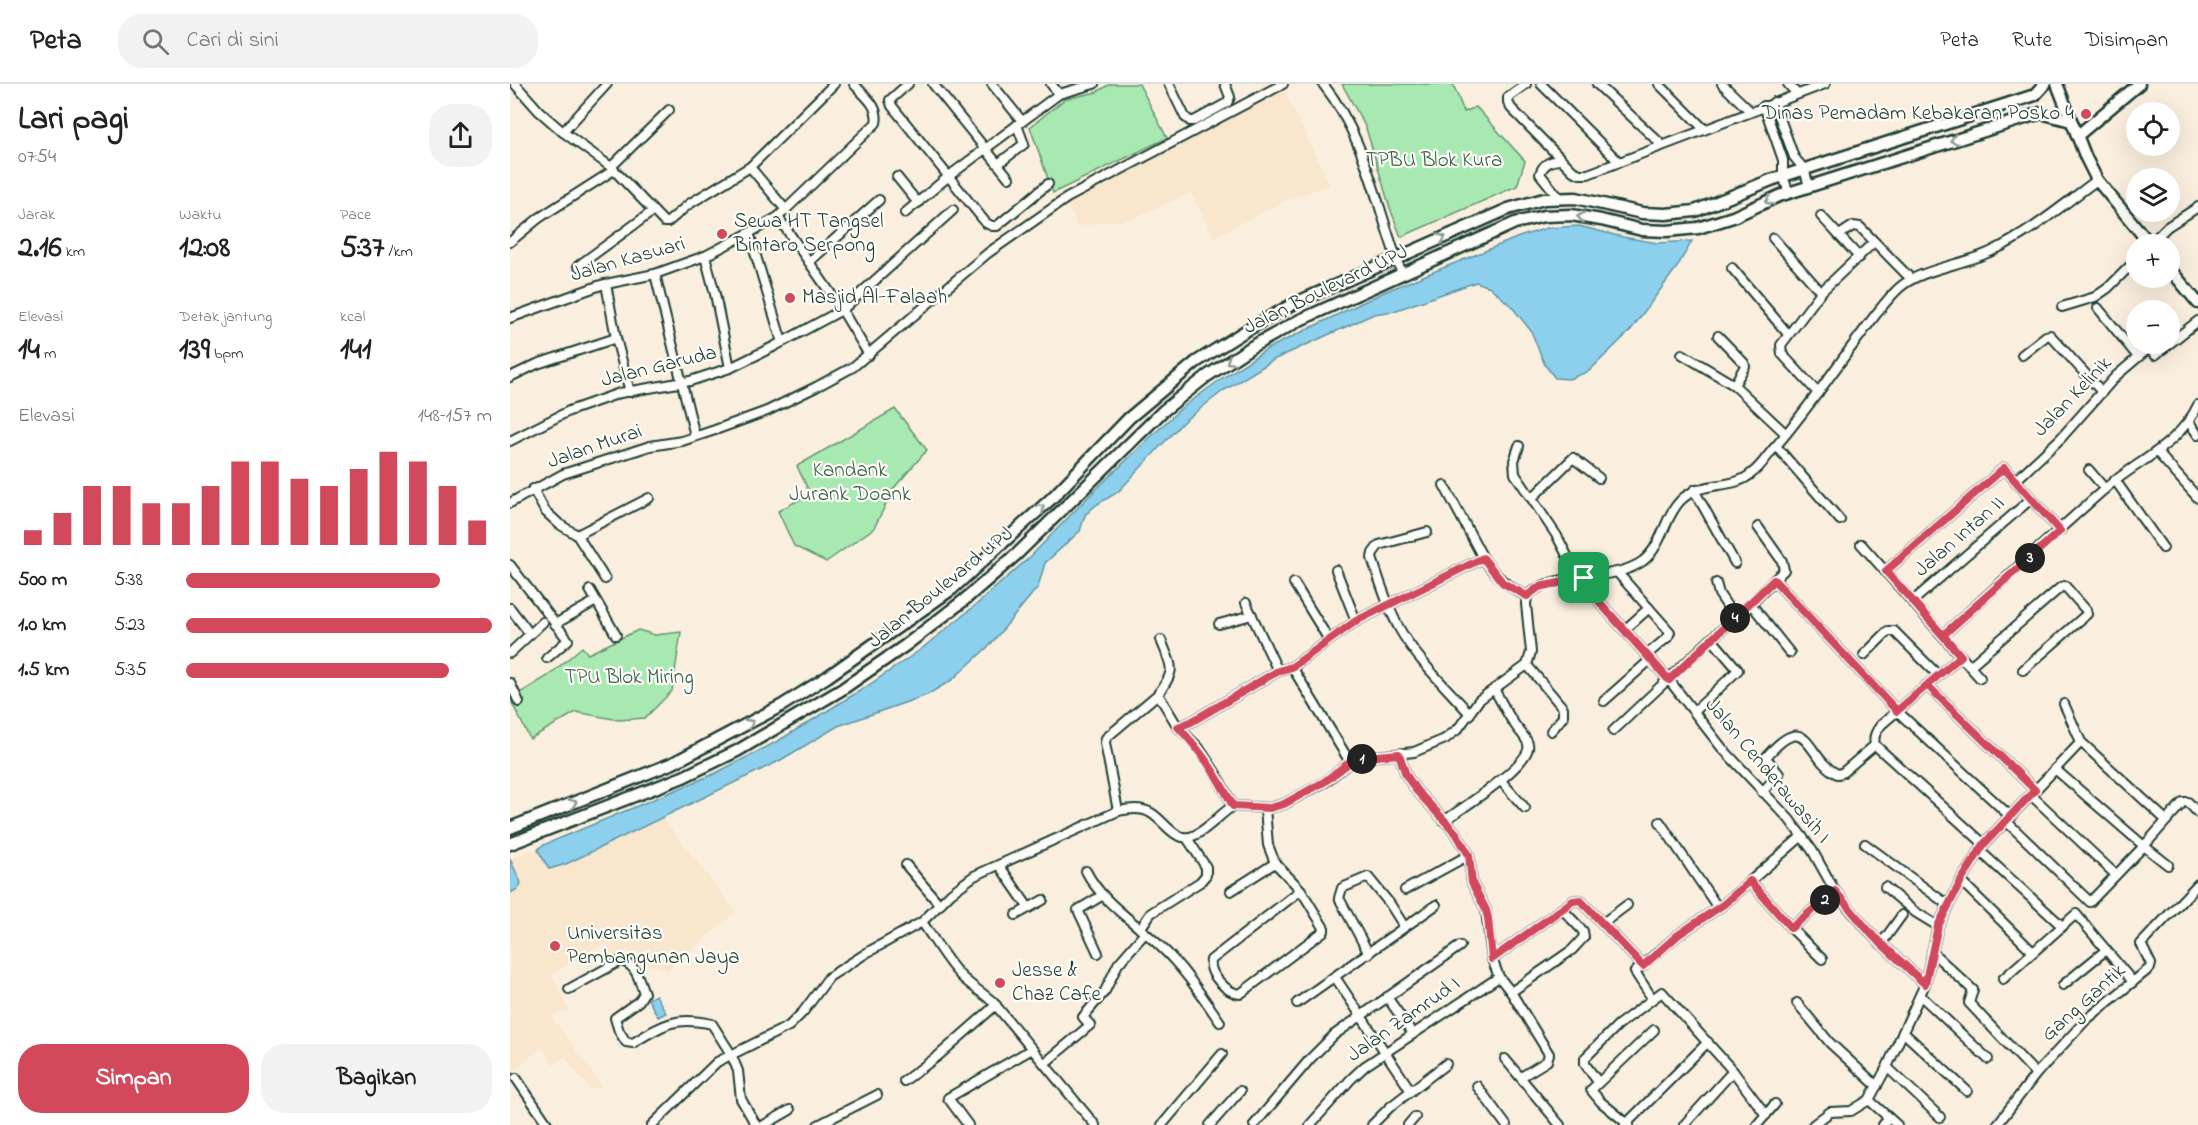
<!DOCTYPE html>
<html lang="id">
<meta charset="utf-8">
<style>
:root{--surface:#fff;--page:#f2f2f2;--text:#222;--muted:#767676;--line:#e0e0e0;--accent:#d1495b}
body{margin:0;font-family:"Indie Flower",sans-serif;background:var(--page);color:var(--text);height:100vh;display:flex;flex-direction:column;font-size:22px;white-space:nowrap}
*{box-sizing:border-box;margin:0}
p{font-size:20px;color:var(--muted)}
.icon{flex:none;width:33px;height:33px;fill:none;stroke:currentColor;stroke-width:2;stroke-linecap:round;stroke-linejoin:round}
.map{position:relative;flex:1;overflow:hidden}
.sheet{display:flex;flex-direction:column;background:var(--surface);width:510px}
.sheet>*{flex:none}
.tools{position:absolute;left:1616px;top:18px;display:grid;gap:12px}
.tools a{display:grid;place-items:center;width:54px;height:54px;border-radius:50%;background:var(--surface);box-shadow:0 6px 24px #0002;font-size:30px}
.pin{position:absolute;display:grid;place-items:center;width:51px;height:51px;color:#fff;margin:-26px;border-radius:12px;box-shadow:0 3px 9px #0006}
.km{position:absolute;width:30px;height:30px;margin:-15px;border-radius:50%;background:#222;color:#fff;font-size:16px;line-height:30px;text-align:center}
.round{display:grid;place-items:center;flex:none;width:63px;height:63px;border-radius:24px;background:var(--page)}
.head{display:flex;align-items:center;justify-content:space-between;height:102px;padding:0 18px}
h1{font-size:33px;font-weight:700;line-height:45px}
.metrics{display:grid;grid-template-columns:repeat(3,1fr);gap:9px;height:102px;padding:6px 18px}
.metrics div{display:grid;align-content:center}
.metrics b{font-size:30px;font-weight:700}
.metrics small{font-size:16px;font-weight:400}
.metrics p{font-size:16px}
.chart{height:168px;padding:12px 18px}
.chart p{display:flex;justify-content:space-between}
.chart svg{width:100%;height:108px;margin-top:6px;stroke:var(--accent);stroke-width:6}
.button{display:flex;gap:12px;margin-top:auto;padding:12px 18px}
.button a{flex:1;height:69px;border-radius:24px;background:var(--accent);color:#fff;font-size:24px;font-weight:700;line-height:69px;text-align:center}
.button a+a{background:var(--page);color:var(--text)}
ul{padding:0 18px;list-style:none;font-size:20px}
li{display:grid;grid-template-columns:96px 72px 1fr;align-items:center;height:45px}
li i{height:15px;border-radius:8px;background:var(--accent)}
header{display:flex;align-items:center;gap:36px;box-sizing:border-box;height:84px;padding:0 30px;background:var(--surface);border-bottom:2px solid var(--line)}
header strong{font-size:28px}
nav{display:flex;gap:33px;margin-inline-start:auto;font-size:21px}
.search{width:420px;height:54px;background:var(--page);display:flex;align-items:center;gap:15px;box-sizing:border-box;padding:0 21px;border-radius:24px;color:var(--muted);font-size:22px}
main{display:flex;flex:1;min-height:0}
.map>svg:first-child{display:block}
</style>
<header>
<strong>Peta</strong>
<div class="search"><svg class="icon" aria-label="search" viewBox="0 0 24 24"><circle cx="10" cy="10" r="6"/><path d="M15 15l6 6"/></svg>Cari di sini</div>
<nav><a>Peta</a><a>Rute</a><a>Disimpan</a></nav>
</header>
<main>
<section class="sheet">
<div class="head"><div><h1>Lari pagi</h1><p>07:54</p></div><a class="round"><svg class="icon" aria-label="share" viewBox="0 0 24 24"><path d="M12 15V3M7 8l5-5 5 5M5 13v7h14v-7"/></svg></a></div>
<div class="metrics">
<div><p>Jarak</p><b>2.16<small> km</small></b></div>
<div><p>Waktu</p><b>12:08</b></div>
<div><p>Pace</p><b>5:37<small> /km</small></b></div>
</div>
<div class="metrics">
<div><p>Elevasi</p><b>14<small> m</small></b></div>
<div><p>Detak jantung</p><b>139<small> bpm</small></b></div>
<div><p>kcal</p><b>141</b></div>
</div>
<div class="chart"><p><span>Elevasi</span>148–157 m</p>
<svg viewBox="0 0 160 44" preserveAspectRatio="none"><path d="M5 44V38M15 44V31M25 44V20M35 44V20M45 44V27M55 44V27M65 44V20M75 44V10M85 44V10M95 44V17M105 44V20M115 44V13M125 44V6M135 44V10M145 44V20M155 44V34"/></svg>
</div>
<ul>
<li><b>500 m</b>5:38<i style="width:83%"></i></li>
<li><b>1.0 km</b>5:23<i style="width:100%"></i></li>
<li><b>1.5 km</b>5:35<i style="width:86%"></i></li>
</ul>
<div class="button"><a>Simpan</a><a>Bagikan</a></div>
</section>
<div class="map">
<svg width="1688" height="1041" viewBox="0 0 1688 1041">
<rect width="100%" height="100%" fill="#faefde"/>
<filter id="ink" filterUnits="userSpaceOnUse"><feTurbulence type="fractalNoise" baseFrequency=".0167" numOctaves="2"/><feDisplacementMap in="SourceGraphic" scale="12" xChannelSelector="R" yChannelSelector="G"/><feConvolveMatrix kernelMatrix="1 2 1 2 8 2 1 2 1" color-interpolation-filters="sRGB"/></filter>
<g filter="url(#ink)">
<!-- built -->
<g fill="#f8e6cd">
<path d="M774 6 820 101 781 114 704 153 681 109 621 135 567 142 556 118Z"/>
<path d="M140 718 226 828 158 886 143 881 128 887 117 866 103 873 96 859 41 890 59 926 41 932 92 1002 81 1006 55 973 43 981 32 963 4 987 0 983V775Z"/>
</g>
<!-- green -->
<g fill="#a8e9b1" stroke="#649372" stroke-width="1.5">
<path d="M600 0H629L657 54 543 109 520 43 555 15 587 8Z"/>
<path d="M832 0H943L954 28 966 23 1015 77 1007 102 891 153 880 124 856 44Z"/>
<path d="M385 325 417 366 384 404 364 444 316 478 284 462 268 427 300 410 287 382Z"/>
<path d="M128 546 145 551 171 548 162 607 135 634 109 636 66 628 20 655 0 615 38 592 72 563 78 570Z"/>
</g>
<!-- water -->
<g fill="#8cd0ed" stroke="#6095a3" stroke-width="1.5">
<path d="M1069 142 1113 153 1148 159 1182 157 1167 183 1120 247 1079 287 1059 295 1045 294 1035 281 1021 247 1002 223 980 203 966 198 884 227 864 230 765 275 713 307 673 338 608 408 586 421 575 431 570 447 535 479 528 503 480 561 442 596 417 611 328 642 269 677 56 780 39 785 28 766 31 762 204 690 268 657 353 605 410 566 467 520 521 472 581 410 669 326 711 295 757 265 874 208 1009 153 1037 144Z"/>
<path d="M0 775 11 799 8 805 0 809Z"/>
<path d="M146 911 156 929 148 933 138 915Z"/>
</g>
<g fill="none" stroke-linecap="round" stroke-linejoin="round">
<defs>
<g id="street">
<path d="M5 0 29 27 53 48 101 83 154 138H158L179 120 240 83 324 0"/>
<path d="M398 0 380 16 382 22 476 139 482 142H487L538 100"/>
<path d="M423 0 499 94"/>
<path d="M482 0 512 37"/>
<path d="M541 0 549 10"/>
<path d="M659 0 675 33 680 37H684L717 19 720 13 715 0"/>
<path d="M813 0C857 55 867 126 892 190"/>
<path d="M1016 0 998 13V18L1001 24 1063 87 1070 90H1078L1315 0"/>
<path d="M1031 0 1109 78"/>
<path d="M1087 0 1152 61"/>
<path d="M1149 0 1194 45"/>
<path d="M1212 0 1240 27"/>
<path d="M1278 0 1287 10"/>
<path d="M1264 18 1284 73 1294 85 1299 102"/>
<path d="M1254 22 1273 76V92L1279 109"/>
<path d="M53 48 97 0"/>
<path d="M488 80 514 60 507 41"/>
<path d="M101 83 159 26"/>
<path d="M240 83 276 126"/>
<path d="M387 93 408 119"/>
<path d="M1050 115 1030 90C1033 79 1043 76 1052 76"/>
<path d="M395 129 439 92 549 10 584 0"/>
<path d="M1311 132 1349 173"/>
<path d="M268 133 332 226 359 271"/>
<path d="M239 149 272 258"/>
<path d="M1329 151 1343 142 1350 143 1401 195"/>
<path d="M1263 154 1311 208"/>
<path d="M0 158 29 134 104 86"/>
<path d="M1640 160 1657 143 1688 123"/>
<path d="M195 172 205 210 220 284"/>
<path d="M299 178 369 116"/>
<path d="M68 182 143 127"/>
<path d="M1222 184 1278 250"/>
<path d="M145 190 185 352"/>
<path d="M96 200 106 254 120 308"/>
<path d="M1552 223 1585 213 1598 204 1626 176"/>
<path d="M1588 224 1628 273"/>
<path d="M0 234 91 201 145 190 195 172 239 149 268 133 366 39C370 22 354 12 344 0"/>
<path d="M1208 252 1234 279 1235 282 1224 301"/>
<path d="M1172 270 1224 301 1276 350"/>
<path d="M1512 271 1536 252 1540 251 1592 308"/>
<path d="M0 293 27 280 106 254"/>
<path d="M1308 309 1272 270 1271 261 1311 208 1364 158"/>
<path d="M1679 338 1688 351"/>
<path d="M0 357 59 327 110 309 180 297 220 284 263 263 332 226 443 126"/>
<path d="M1009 362 1004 377 1005 390 1047 452 1068 493"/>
<path d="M1266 362 1330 436"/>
<path d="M1647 368 1688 414"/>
<path d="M1579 386 1595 405"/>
<path d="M1605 396 1653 464"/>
<path d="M1505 397 1551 354 1606 292 1639 264 1645 271 1688 237"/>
<path d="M934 401 973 474C986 492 996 502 1017 512"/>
<path d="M23 405 35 427 49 440 67 451 95 495"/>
<path d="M1184 406 1225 479"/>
<path d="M1022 414 1063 374 1089 394"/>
<path d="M0 419 53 390 140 362 172 357 205 346 257 327 306 303 343 283 478 169 557 114 773 0"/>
<path d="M917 448 869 461 863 469 862 474C870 498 877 522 889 544 907 576 936 603 960 630"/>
<path d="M67 451 139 414"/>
<path d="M1351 460 1470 594"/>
<path d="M0 481 58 556 37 574"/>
<path d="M826 486 846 537"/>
<path d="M1376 487 1494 384 1550 447"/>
<path d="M1107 488 1160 548 1158 553 1140 568"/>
<path d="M1075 494 1091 520 1159 596 1212 664 1279 735 1302 766 1325 807 1338 823 1363 852 1415 900"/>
<path d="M1264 496 1387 627 1501 733"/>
<path d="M784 499 819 556"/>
<path d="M1206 499 1209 510 1225 534"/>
<path d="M80 506 106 551"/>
<path d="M1403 517 1521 415"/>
<path d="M736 519 768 587"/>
<path d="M1241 520 1280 569"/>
<path d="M0 524 20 550"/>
<path d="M45 540 86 517"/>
<path d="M709 540 742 531"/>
<path d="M1118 543 1139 524"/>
<path d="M1433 551C1488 502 1542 451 1597 403 1628 377 1670 360 1688 321"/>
<path d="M651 556C662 584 667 585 648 610L668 643 689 664 705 688 723 722"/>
<path d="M0 569 33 538"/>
<path d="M1354 571 1378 547H1384L1428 591"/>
<path d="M1451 572 1371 641C1366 648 1363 652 1365 661L1474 760"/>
<path d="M1017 581 1053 624V633L1041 647"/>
<path d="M1460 582 1551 503 1555 502 1576 526 1577 530 1513 586"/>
<path d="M782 583 840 678"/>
<path d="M0 599 9 618"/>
<path d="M1417 601 1525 706"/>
<path d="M1094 617 1140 576"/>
<path d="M1554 620 1571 658 1656 736"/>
<path d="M1184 628 1228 586 1206 560"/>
<path d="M668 643 681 638 768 587 782 583 846 537 973 474"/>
<path d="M1103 647 1201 555 1241 520 1274 486 1272 477 1248 443"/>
<path d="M889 670 896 691 906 706 946 749 959 771 962 799 976 826 982 875 989 893 1001 908 1039 970 1037 977 1011 993"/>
<path d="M1545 685 1634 762 1658 781"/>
<path d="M991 697 1015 724"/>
<path d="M1252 708 1269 690 1257 675V672C1299 624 1295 673 1327 690L1332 689 1365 661"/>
<path d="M1521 711 1606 791"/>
<path d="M755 724 758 761 765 779 791 806 814 844V847L730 910C717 909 698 890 701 876L791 806"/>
<path d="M608 727 595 659 596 654 648 610"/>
<path d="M934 737C949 726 1024 679 1018 660 1016 653 1009 647 1005 641 997 630 991 617 984 605"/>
<path d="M1496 737 1580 818 1634 762 1673 718H1678L1688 729"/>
<path d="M1150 738 1208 824"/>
<path d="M1355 760 1438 821"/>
<path d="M1470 767 1552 842"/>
<path d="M396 781 430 821"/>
<path d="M489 781 518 823"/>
<path d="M576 787C592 819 625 838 650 862 674 884 692 912 710 938"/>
<path d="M1240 797 1281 844 1312 875"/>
<path d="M1451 797 1523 868"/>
<path d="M1375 803 1405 828 1428 842"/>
<path d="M895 806 959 771"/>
<path d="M721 807 765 779"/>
<path d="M506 831 533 816"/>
<path d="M412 838C424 855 435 875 449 890 459 901 472 908 483 918L585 1041"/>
<path d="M1093 839 1117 821"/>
<path d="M1281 844 1325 807"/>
<path d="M630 845 641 829 690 798 696 791V783L677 754"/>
<path d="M1371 860 1392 831"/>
<path d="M1422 868 1463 906 1459 919 1526 990"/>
<path d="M588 869 568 826 593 811"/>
<path d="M859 870 829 814 832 804 858 793 880 820 894 842"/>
<path d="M982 875 1063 817 1070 816 1133 882"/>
<path d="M825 893 901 1007"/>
<path d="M1493 895 1566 830 1623 898"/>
<path d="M1553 901 1596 866"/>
<path d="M59 905 110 877C126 879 129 896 134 909L129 917 105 934 109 947 116 958 123 959C154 940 165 932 202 940L221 970 228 987 231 1015 246 1041"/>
<path d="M1001 908 1062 866 1074 853 1073 847 1052 825"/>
<path d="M1410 911 1478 975"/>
<path d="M877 913 903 950"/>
<path d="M1142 914 1125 888 1168 851 1214 820 1292 752"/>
<path d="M787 919 926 821"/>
<path d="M1287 919 1320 959 1367 1002"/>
<path d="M1393 948 1457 1007"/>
<path d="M995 975 1050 1041"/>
<path d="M535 979 580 941 573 933 595 907 608 880 635 849"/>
<path d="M1377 983 1430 1033"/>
<path d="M6 994 38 1041"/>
<path d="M394 997 428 972 486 921"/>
<path d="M1088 998 1075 980V974L1108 941 1152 908 1223 987 1256 1031"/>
<path d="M967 1002 996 1041"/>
<path d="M1359 1016 1387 1041"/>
<path d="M142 1041 207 978 279 942 293 928 319 893 358 868 412 838 441 809 464 792 608 727C619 725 631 723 641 729 655 737 666 761 685 751 699 744 710 730 723 722L760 724 774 720 815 698 840 678 867 672 904 668 935 655 948 645 969 616 1017 581 1021 568 1016 520 1017 512C1044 485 1101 500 1133 477 1153 461 1154 433 1171 416 1193 395 1222 407 1242 389 1252 382 1258 370 1266 362 1297 326 1323 287 1352 249 1363 234 1375 217 1389 204 1410 185 1454 181 1482 167 1520 149 1553 121 1587 96"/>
<path d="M254 1041 280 1026"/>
<path d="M308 1041 367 1011"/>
<path d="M458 1041 438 1014 522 965"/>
<path d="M652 1041 712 970"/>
<path d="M700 1041 730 1007"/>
<path d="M744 1041 800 975 824 951 950 862"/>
<path d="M800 1041 841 995 855 982 989 893"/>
<path d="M862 1041 880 1023 936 980"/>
<path d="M898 1041 905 1033"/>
<path d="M1115 1041 1198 958"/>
<path d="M1119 1041 1091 1018 1081 1006 1144 946"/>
<path d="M1174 1041 1223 987"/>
<path d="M1247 1041 1265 1020"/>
<path d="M1303 1041 1320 1028 1341 1027 1359 1016 1377 983 1415 900 1428 842 1451 797 1474 760 1571 658"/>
<path d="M1373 1041 1379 1034"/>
<path d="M1487 1041 1526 990 1576 936 1640 884 1641 880 1631 860 1688 800"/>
</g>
<g id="secondary">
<path d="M1547 0 1576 74 1587 96 1640 160"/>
<path d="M1567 52 1629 0"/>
<path d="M1659 184 1688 219"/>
<path d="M0 744 163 679 271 622 317 593 442 505 542 414 619 334 686 278 732 249 783 220 998 125 1034 115 1066 114 1132 129 1156 130 1185 127 1261 96 1525 11 1535 0"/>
<path d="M0 760 173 693 227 667 331 606 396 561 453 517 507 470 653 327 697 292 743 262 790 236 1005 139 1034 132 1061 131 1091 136 1132 146 1157 147 1188 144 1223 133 1269 112 1531 29 1561 37"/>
</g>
</defs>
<!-- street casing -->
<use href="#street" stroke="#1f3d34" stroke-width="12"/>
<!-- secondary casing -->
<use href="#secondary" stroke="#1f3d34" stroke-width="15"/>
<!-- street -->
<use href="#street" stroke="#fdfcf7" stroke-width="8"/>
<!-- secondary -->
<use href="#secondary" stroke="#fdfcf7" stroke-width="10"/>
</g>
<!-- one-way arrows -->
<defs><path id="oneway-chevron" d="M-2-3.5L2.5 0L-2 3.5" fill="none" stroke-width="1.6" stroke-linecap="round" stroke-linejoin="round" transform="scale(1.5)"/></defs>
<g stroke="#8e9c96">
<use href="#oneway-chevron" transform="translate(1444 56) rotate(163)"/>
<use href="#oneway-chevron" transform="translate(1259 117) rotate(156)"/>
<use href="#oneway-chevron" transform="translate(1071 133) rotate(-171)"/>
<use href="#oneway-chevron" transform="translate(932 154) rotate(-24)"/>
<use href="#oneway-chevron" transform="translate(720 277) rotate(147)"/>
<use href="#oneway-chevron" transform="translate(531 424) rotate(-44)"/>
<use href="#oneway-chevron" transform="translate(240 639) rotate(-28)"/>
<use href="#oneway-chevron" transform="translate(63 719) rotate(-22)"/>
</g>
</g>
<g fill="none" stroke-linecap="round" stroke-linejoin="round" filter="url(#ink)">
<defs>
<path id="route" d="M1074 494 1029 503 1017 512 993 499 973 474 846 537 782 583 768 587 681 638 668 643C693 669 706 690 723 722L760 724 774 720 814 698 840 678 867 672 889 670 896 691 906 706 946 749 959 771 962 799 976 826 978 834 982 875 1063 817 1070 816 1133 882 1168 851 1214 820 1240 797 1281 844 1325 807 1363 852 1415 900 1428 842 1451 797 1474 760 1525 706 1417 601 1451 572 1433 551 1550 447 1494 384 1376 487 1451 572 1387 627 1264 496 1159 596 1091 520 1074 494"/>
</defs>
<!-- route casing -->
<use href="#route" stroke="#fff" stroke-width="12"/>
<!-- route -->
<use href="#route" stroke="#d1495b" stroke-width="8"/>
</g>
<!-- markers -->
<g fill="#d1495b" stroke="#fdfcf7" stroke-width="2">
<circle cx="1576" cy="30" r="6"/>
<circle cx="212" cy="150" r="6"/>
<circle cx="280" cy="214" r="6"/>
<circle cx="45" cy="862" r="6"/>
<circle cx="490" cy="899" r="6"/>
</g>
<g text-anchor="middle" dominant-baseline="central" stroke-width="4.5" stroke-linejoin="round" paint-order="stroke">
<!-- poi labels -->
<g font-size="21" fill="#1f3d34" stroke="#fdfcf7" text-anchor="start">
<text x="1564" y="30" text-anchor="end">Dinas Pemadam Kebakaran Posko 4</text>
<text x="224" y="138">Sewa HT Tangsel<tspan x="224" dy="24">Bintaro Serpong</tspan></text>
<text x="292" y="214">Masjid Al-Falaah</text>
<text x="57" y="850">Universitas<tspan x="57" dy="24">Pembangunan Jaya</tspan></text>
<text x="502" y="887">Jesse &amp;<tspan x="502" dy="24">Chaz Cafe</tspan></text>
</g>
<!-- park labels -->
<g font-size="21" fill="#3a5f4d" stroke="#fdfcf7">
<text x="924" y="77">TPBU Blok Kura</text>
<text x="340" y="387">Kandank<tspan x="340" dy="24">Jurank Doank</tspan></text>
<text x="119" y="594">TPU Blok Miring</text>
</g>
<!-- street labels -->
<g font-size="21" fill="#1f3d34" stroke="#fdfcf7">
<text transform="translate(118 176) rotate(-16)">Jalan Kasuari</text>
<text transform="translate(816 206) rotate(-26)">Jalan Boulevard UPJ</text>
<text transform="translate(149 283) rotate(-14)">Jalan Garuda</text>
<text transform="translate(1563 313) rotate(-46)">Jalan Kelinik</text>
<text transform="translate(85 363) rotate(-19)">Jalan Murai</text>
<text transform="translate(1450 453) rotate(-41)">Jalan Intan II</text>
<text transform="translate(431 504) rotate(-39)">Jalan Boulevard UPJ</text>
<text transform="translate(1257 687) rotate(50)">Jalan Cenderawasih I</text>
<text transform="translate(1574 919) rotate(-42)">Gang Gantik</text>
<text transform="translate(894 936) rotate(-35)">Jalan Zamrud I</text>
</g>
</g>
</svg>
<div class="tools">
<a><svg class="icon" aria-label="locate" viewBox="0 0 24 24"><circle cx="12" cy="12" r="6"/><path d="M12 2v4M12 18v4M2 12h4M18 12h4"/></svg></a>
<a><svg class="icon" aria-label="layers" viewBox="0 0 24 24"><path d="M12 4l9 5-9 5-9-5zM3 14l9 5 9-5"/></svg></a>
<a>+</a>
<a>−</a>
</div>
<div class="pin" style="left:1074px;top:494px;background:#1e9e55"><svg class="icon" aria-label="arrive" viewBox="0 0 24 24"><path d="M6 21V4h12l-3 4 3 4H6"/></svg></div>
<b class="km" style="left:852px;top:675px">1</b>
<b class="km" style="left:1315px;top:816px">2</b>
<b class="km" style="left:1520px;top:474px">3</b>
<b class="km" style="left:1225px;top:534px">4</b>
</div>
</main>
